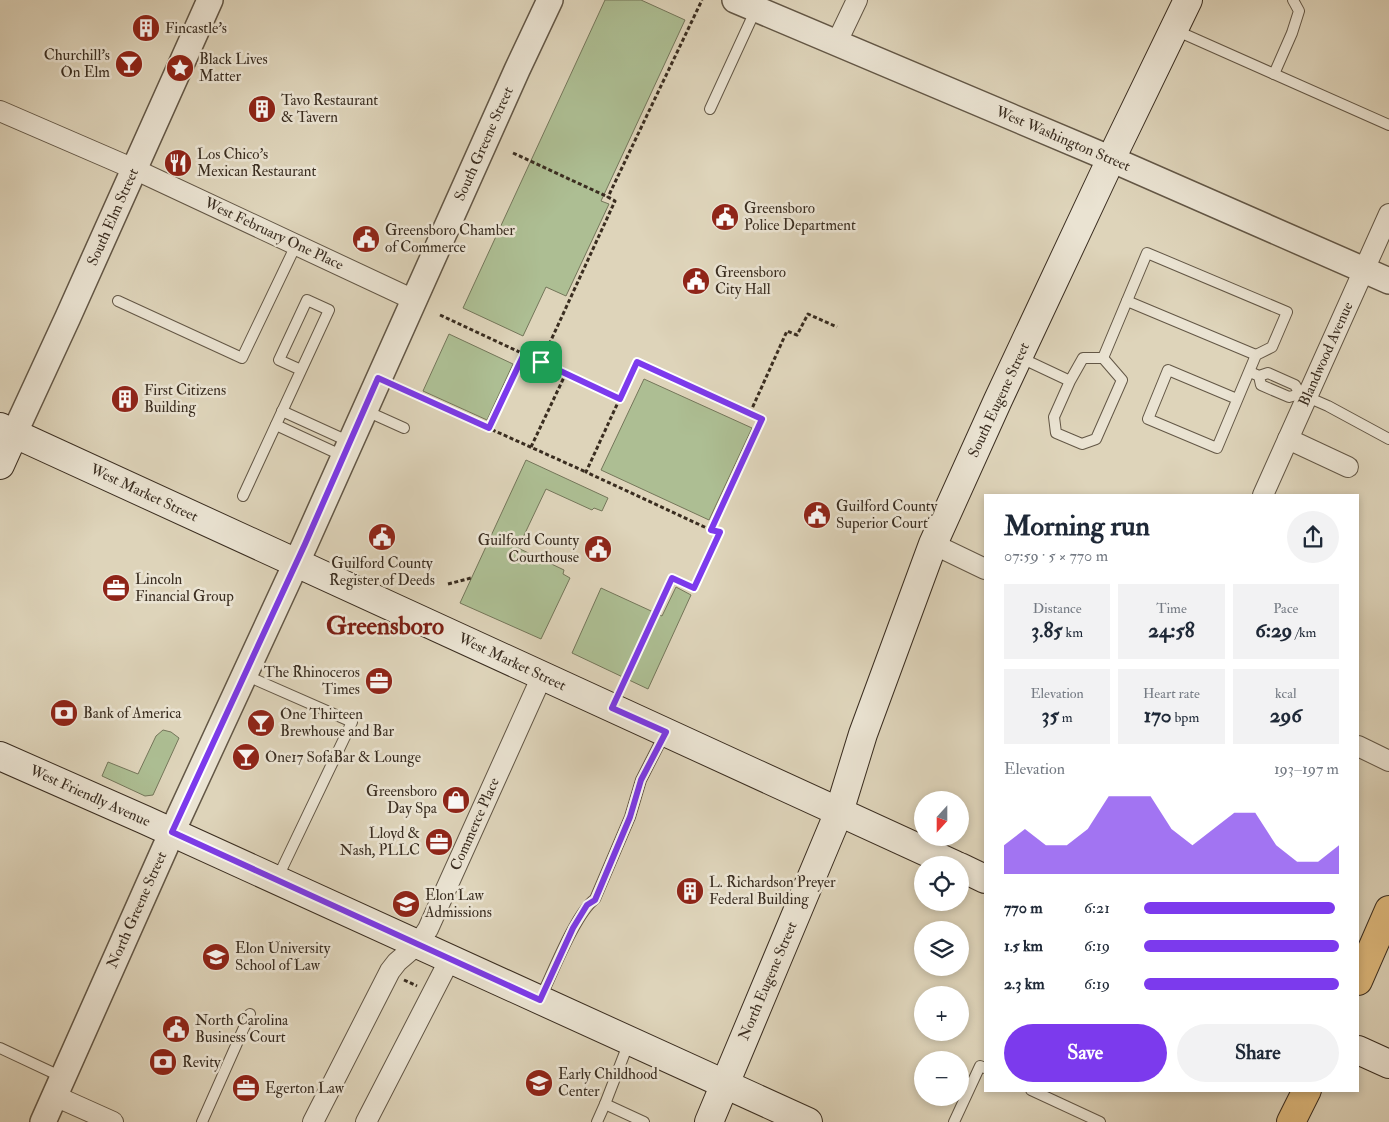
<!DOCTYPE html>
<meta charset="utf-8">
<style>
:root{--surface:#fff;--page:#f2f2f3;--text:#1f2937;--muted:#747a83;--accent:#7c3aed}
body{margin:0;font-family:"IM FELL Double Pica",serif;background:var(--page);color:var(--text);height:100vh;display:flex;flex-direction:column;font-size:19px;white-space:nowrap}
*{box-sizing:border-box;margin:0}
p{font-size:16px;color:var(--muted)}
.icon{flex:none;width:28px;height:28px;fill:none;stroke:currentColor;stroke-width:2;stroke-linecap:round;stroke-linejoin:round}
.map{position:relative;flex:1;overflow:hidden}
.sheet{position:absolute;left:984px;top:494px;width:375px;height:598px;display:flex;flex-direction:column;background:var(--surface);border-radius:0px;box-shadow:0 2px 8px #0003}
.sheet>*{flex:none}
.needle{width:32px;rotate:201deg}
.controls{position:absolute;left:914px;top:791px;display:grid;gap:10px}
.controls a{display:grid;place-items:center;width:55px;height:55px;border-radius:50%;background:var(--surface);box-shadow:0 2px 8px #0003;font-size:25px}
.pin{position:absolute;display:grid;place-items:center;width:42px;height:42px;color:#fff;margin:-21px;border-radius:10px;box-shadow:0 2px 8px #0006}
.round{display:grid;place-items:center;flex:none;width:52px;height:52px;border-radius:26px;background:var(--page)}
.headline{display:flex;align-items:center;justify-content:space-between;height:85px;padding:0 20px}
h1{font-size:28px;font-weight:700;line-height:38px}
.metrics{display:grid;grid-template-columns:repeat(3,1fr);gap:8px;height:85px;padding:5px 20px}
.metrics div{display:grid;align-content:center;border-radius:0px;background:var(--page);text-align:center}
.metrics b{font-size:21px;font-weight:700}
.metrics small{font-size:14px;font-weight:400}
.metrics p{font-size:14px}
.chart{height:140px;padding:10px 20px}
.chart p{display:flex;justify-content:space-between}
.chart svg{width:100%;height:90px;margin-top:5px;fill:var(--accent);opacity:.7}
.button{display:flex;gap:10px;margin-top:auto;padding:10px 20px}
.button a{flex:1;height:58px;border-radius:30px;background:var(--accent);color:#fff;font-size:20px;font-weight:700;line-height:58px;text-align:center}
.button a+a{background:var(--page);color:var(--text)}
ul{padding:0 20px;list-style:none;font-size:16px}
li{display:grid;grid-template-columns:80px 60px 1fr;align-items:center;height:38px}
li i{height:12px;border-radius:6px;background:var(--accent)}
.map>svg:first-child{display:block}
</style>
<div class="map">
<svg width="1389" height="1122" viewBox="0 0 1389 1122">
<rect width="100%" height="100%" fill="#ded4ba"/>
<filter id="stains"><feTurbulence type="fractalNoise" baseFrequency=".004" numOctaves="4"/><feColorMatrix values="0 0 0 0 .2 0 0 0 0 .09 0 0 0 0 .02 0 0 0 .5 -.17"/></filter>
<radialGradient id="worn" r=".72"><stop offset=".6" stop-color="#630" stop-opacity="0"/><stop offset="1" stop-color="#630" stop-opacity=".3"/></radialGradient>
<!-- green -->
<g fill="#adbe93" stroke="#74765a">
<path d="M605 0H641L685 20 601 201 609 204 566 296 546 287 523 336 463 308Z"/>
<path d="M449 334 513 364 487 420 423 391Z"/>
<path d="M644 379 752 428 709 520 601 470Z"/>
<path d="M526 460 608 498 602 511 594 508 592 510 546 489 518 548 564 570 563 574 570 578 541 639 460 603Z"/>
<path d="M676 587 691 595 648 689 572 653 601 588 662 616Z"/>
<path d="M163 730 171 732 179 738 153 795 145 796 102 776 108 762 138 774 156 736Z"/>
</g>
<g fill="none" stroke-linecap="round" stroke-linejoin="round">
<defs>
<g id="service">
<path d="M1175 30 1274 74 1292 33 1299 11 1293 0"/>
<path d="M1274 74 1389 125"/>
<path d="M710 109 756 9"/>
<path d="M118 301 242 358 296 245"/>
<path d="M1127 301 1256 355"/>
<path d="M1019 357 1070 381 1054 417 1056 433 1082 444 1096 439 1122 380 1103 358H1083L1070 381"/>
<path d="M1103 358 1147 253 1287 312 1272 347 1256 355 1217 448 1148 419 1168 370 1237 399"/>
<path d="M1250 372 1259 376 1268 373 1295 385 1300 394 1289 397 1261 385 1259 376"/>
<path d="M1305 396 1328 406 1389 439"/>
<path d="M364 410 404 428"/>
<path d="M282 411 350 442"/>
<path d="M276 425 343 456"/>
<path d="M243 496 329 310 307 300 279 360 301 370"/>
<path d="M245 675 352 722 277 879"/>
<path d="M540 999C552 975 575 914 595 899L630 817 641 780 665 733"/>
<path d="M629 1042 605 1104 644 1122"/>
<path d="M0 1048 62 1077"/>
<path d="M1031 1090 1100 1122"/>
<path d="M202 1122 250 1014"/>
<path d="M597 1122 605 1104"/>
<path d="M954 1122 980 1066 985 1068"/>
</g>
<g id="minor">
<path d="M836 44 857 0"/>
<path d="M0 111 134 169 414 300"/>
<path d="M1288 439 1348 467"/>
<path d="M1263 495 1389 214"/>
<path d="M933 544 985 569"/>
<path d="M1358 746 1389 761"/>
<path d="M55 1096 113 1122"/>
<path d="M313 1122 390 971 397 962 418 944 428 929 542 676"/>
<path d="M366 1122 450 959"/>
</g>
<g id="tertiary">
<path d="M735 0 1111 159 1389 281"/>
<path d="M14 434 68 317 210 0"/>
<path d="M43 1122 172 832 305 544 517 70 550 0"/>
</g>
<g id="secondary">
<path d="M0 427 955 865"/>
<path d="M0 465 14 434"/>
<path d="M0 756 145 820 808 1122"/>
<path d="M960 867 985 879"/>
<path d="M1358 1050 1389 1064"/>
<path d="M709 1122 839 812 863 734 933 544 998 400 1111 159 1188 0"/>
</g>
<g id="primary">
<path d="M1358 981 1389 910"/>
<path d="M1291 1122 1307 1090"/>
</g>
</defs>
<!-- service casing -->
<use href="#service" stroke="#635746" stroke-width="12"/>
<!-- minor casing -->
<use href="#minor" stroke="#635746" stroke-width="22"/>
<!-- tertiary casing -->
<use href="#tertiary" stroke="#635746" stroke-width="28"/>
<!-- secondary casing -->
<use href="#secondary" stroke="#3a2d20" stroke-width="30"/>
<!-- primary casing -->
<use href="#primary" stroke="#3a2d20" stroke-width="30"/>
<!-- path -->
<g stroke="#3a2d20" stroke-width="3" stroke-dasharray="4 2.5" stroke-linecap="butt">
<path d="M513 153 608 197"/>
<path d="M440 315 620 399"/>
<path d="M637 361 762 419 711 530 586 472Z"/>
<path d="M541 362 615 201 608 197 702 0"/>
<path d="M397 387 586 472"/>
<path d="M750 413 787 331 797 335 808 314 837 327"/>
<path d="M489 428 525 354"/>
<path d="M531 447 566 373"/>
<path d="M448 584 471 578"/>
<path d="M620 689 672 578 694 588 720 532 711 530"/>
<path d="M404 980 417 986"/>
</g>
<!-- service -->
<use href="#service" stroke="#eae3d2" stroke-width="10"/>
<!-- minor -->
<use href="#minor" stroke="#eae3d2" stroke-width="20"/>
<!-- tertiary -->
<use href="#tertiary" stroke="#eae3d2" stroke-width="25"/>
<!-- secondary -->
<use href="#secondary" stroke="#eae3d2" stroke-width="28"/>
<!-- primary -->
<use href="#primary" stroke="#dfba7d" stroke-width="28"/>
</g>
<g fill="none" stroke-linecap="round" stroke-linejoin="round">
<defs>
<path id="route" d="M524 354 620 399 637 362 762 419 711 530 720 532 694 588 672 578 612 708 666 732 641 780 630 817 595 900 587 905 573 928 540 1000 172 832 305 544 378 378 489 428Z"/>
</defs>
<!-- route casing -->
<use href="#route" stroke="#fff" stroke-width="10"/>
<!-- route -->
<use href="#route" stroke="#7c3aed" stroke-width="6"/>
</g>
<!-- icons -->
<defs>
<symbol id="building-disc" viewBox="-11 -11 22 22"><circle r="9.5" fill="#8f2418" stroke="#eae3d2"/><path d="M-4-6H4V6H1V3H-1V6H-4ZM-2.5-4.3h1.7v1.8h-1.7ZM.8-4.3h1.7v1.8H.8ZM-2.5-1h1.7V.8h-1.7ZM.8-1h1.7V.8H.8Z" fill="#fff"/></symbol>
<symbol id="bar-disc" viewBox="-11 -11 22 22"><circle r="9.5" fill="#8f2418" stroke="#eae3d2"/><path d="M-6-5H6L.8 .8V4.5H3.5V6h-7V4.5H-.8V.8Z" fill="#fff"/></symbol>
<symbol id="sight-disc" viewBox="-11 -11 22 22"><circle r="9.5" fill="#8f2418" stroke="#eae3d2"/><path d="M0-6L1.8-2.2L6-1.7L2.9 1.2L3.7 5.4L0 3.3L-3.7 5.4L-2.9 1.2L-6-1.7L-1.8-2.2Z" fill="#fff"/></symbol>
<symbol id="restaurant-disc" viewBox="-11 -11 22 22"><circle r="9.5" fill="#8f2418" stroke="#eae3d2"/><path d="M-5-6h1v4h1v-4h1v4h1v-4h1v5L-1.5 .5V6h-2V.5L-5-1ZM5-6V6H3V1.5H1.5Q1.5-4 5-6Z" fill="#fff"/></symbol>
<symbol id="civic-disc" viewBox="-11 -11 22 22"><circle r="9.5" fill="#8f2418" stroke="#eae3d2"/><path d="M-.6-6.5H3V-4.5H.6V-3L4-1V1h2V6H-6V1h2V-1L-.6-3ZM-1.2 2.5V6h2.4V2.5Z" fill="#fff"/></symbol>
<symbol id="office-disc" viewBox="-11 -11 22 22"><circle r="9.5" fill="#8f2418" stroke="#eae3d2"/><path d="M-6-3h4V-5.5h4V-3h4V5H-6ZM-1-4.5V-3h2v-1.5ZM-6 0V1H6V0Z" fill="#fff"/></symbol>
<symbol id="bank-disc" viewBox="-11 -11 22 22"><circle r="9.5" fill="#8f2418" stroke="#eae3d2"/><path d="M-6-4H6V4H-6ZM0-2.3a2.3 2.3 0 1 0 0 4.6a2.3 2.3 0 1 0 0-4.6Z" fill="#fff"/></symbol>
<symbol id="shop-disc" viewBox="-11 -11 22 22"><circle r="9.5" fill="#8f2418" stroke="#eae3d2"/><path d="M-5-2.5h2.3a2.7 3.5 0 0 1 5.4 0H5L5.5 6h-11ZM-1.5-2.5h3a1.5 2.3 0 0 0-3 0Z" fill="#fff"/></symbol>
<symbol id="university-disc" viewBox="-11 -11 22 22"><circle r="9.5" fill="#8f2418" stroke="#eae3d2"/><path d="M0-5L7-2L0 1L-7-2ZM-4 1L0 2.5L4 1V4Q0 6-4 4Z" fill="#fff"/></symbol>
<symbol id="school-disc" viewBox="-11 -11 22 22"><circle r="9.5" fill="#8f2418" stroke="#eae3d2"/><path d="M0-5L7-2L0 1L-7-2ZM-4 1L0 2.5L4 1V4Q0 6-4 4Z" fill="#fff"/></symbol>
</defs>
<g fill-rule="evenodd">
<use href="#building-disc" x="130" y="12" width="32" height="32"/>
<use href="#bar-disc" x="113" y="48" width="32" height="32"/>
<use href="#sight-disc" x="164" y="52" width="32" height="32"/>
<use href="#building-disc" x="246" y="93" width="32" height="32"/>
<use href="#restaurant-disc" x="162" y="147" width="32" height="32"/>
<use href="#civic-disc" x="709" y="201" width="32" height="32"/>
<use href="#civic-disc" x="350" y="223" width="32" height="32"/>
<use href="#civic-disc" x="680" y="265" width="32" height="32"/>
<use href="#building-disc" x="109" y="383" width="32" height="32"/>
<use href="#civic-disc" x="801" y="499" width="32" height="32"/>
<use href="#civic-disc" x="366" y="521" width="32" height="32"/>
<use href="#civic-disc" x="582" y="533" width="32" height="32"/>
<use href="#office-disc" x="100" y="572" width="32" height="32"/>
<use href="#office-disc" x="363" y="665" width="32" height="32"/>
<use href="#bank-disc" x="48" y="697" width="32" height="32"/>
<use href="#bar-disc" x="245" y="707" width="32" height="32"/>
<use href="#bar-disc" x="230" y="741" width="32" height="32"/>
<use href="#shop-disc" x="440" y="784" width="32" height="32"/>
<use href="#office-disc" x="423" y="826" width="32" height="32"/>
<use href="#building-disc" x="674" y="875" width="32" height="32"/>
<use href="#university-disc" x="390" y="888" width="32" height="32"/>
<use href="#university-disc" x="200" y="941" width="32" height="32"/>
<use href="#civic-disc" x="160" y="1013" width="32" height="32"/>
<use href="#bank-disc" x="147" y="1046" width="32" height="32"/>
<use href="#school-disc" x="523" y="1067" width="32" height="32"/>
<use href="#office-disc" x="230" y="1072" width="32" height="32"/>
</g>
<g text-anchor="middle" dominant-baseline="central" stroke-width="5" stroke-linejoin="round" paint-order="stroke">
<!-- poi labels -->
<g font-size="15" fill="#3a2d20" stroke="#eae3d2" text-anchor="start">
<text x="165" y="28">Fincastle's</text>
<text x="110" y="55" text-anchor="end">Churchill's<tspan x="110" dy="17">On Elm</tspan></text>
<text x="199" y="59">Black Lives<tspan x="199" dy="17">Matter</tspan></text>
<text x="281" y="100">Tavo Restaurant<tspan x="281" dy="17">&amp; Tavern</tspan></text>
<text x="197" y="154">Los Chico's<tspan x="197" dy="17">Mexican Restaurant</tspan></text>
<text x="744" y="208">Greensboro<tspan x="744" dy="17">Police Department</tspan></text>
<text x="385" y="230">Greensboro Chamber<tspan x="385" dy="17">of Commerce</tspan></text>
<text x="715" y="272">Greensboro<tspan x="715" dy="17">City Hall</tspan></text>
<text x="144" y="390">First Citizens<tspan x="144" dy="17">Building</tspan></text>
<text x="836" y="506">Guilford County<tspan x="836" dy="17">Superior Court</tspan></text>
<text x="579" y="540" text-anchor="end">Guilford County<tspan x="579" dy="17">Courthouse</tspan></text>
<text x="382" y="563" text-anchor="middle">Guilford County<tspan x="382" dy="17">Register of Deeds</tspan></text>
<text x="135" y="579">Lincoln<tspan x="135" dy="17">Financial Group</tspan></text>
<text x="360" y="672" text-anchor="end">The Rhinoceros<tspan x="360" dy="17">Times</tspan></text>
<text x="83" y="713">Bank of America</text>
<text x="280" y="714">One Thirteen<tspan x="280" dy="17">Brewhouse and Bar</tspan></text>
<text x="265" y="757">One17 SofaBar &amp; Lounge</text>
<text x="437" y="791" text-anchor="end">Greensboro<tspan x="437" dy="17">Day Spa</tspan></text>
<text x="420" y="833" text-anchor="end">Lloyd &amp;<tspan x="420" dy="17">Nash, PLLC</tspan></text>
<text x="709" y="882">L. Richardson Preyer<tspan x="709" dy="17">Federal Building</tspan></text>
<text x="425" y="895">Elon Law<tspan x="425" dy="17">Admissions</tspan></text>
<text x="235" y="948">Elon University<tspan x="235" dy="17">School of Law</tspan></text>
<text x="195" y="1020">North Carolina<tspan x="195" dy="17">Business Court</tspan></text>
<text x="182" y="1062">Revity</text>
<text x="558" y="1074">Early Childhood<tspan x="558" dy="17">Center</tspan></text>
<text x="265" y="1088">Egerton Law</text>
</g>
<!-- street labels -->
<g font-size="15" fill="#3a2d20" stroke="#eae3d2">
<text transform="translate(1063 139) rotate(23)">West Washington Street</text>
<text transform="translate(484 144) rotate(-66)">South Greene Street</text>
<text transform="translate(113 217) rotate(-66)">South Elm Street</text>
<text transform="translate(274 234) rotate(25)">West February One Place</text>
<text transform="translate(1326 354) rotate(-66)">Blandwood Avenue</text>
<text transform="translate(999 400) rotate(-65)">South Eugene Street</text>
<text transform="translate(144 493) rotate(25)">West Market Street</text>
<text transform="translate(512 662) rotate(25)">West Market Street</text>
<text transform="translate(90 796) rotate(24)">West Friendly Avenue</text>
<text transform="translate(475 824) rotate(-66)">Commerce Place</text>
<text transform="translate(137 910) rotate(-66)">North Greene Street</text>
<text transform="translate(768 981) rotate(-67)">North Eugene Street</text>
</g>
<!-- town labels -->
<g font-size="25" font-weight="bold" fill="#7a1f14" stroke="#eae3d2">
<text x="385" y="626">Greensboro</text>
</g>
</g>
<rect width="100%" height="100%" filter="url(#stains)"/>
<rect width="100%" height="100%" fill="url(#worn)"/>
</svg>
<div class="controls">
<a><svg class="needle" viewBox="-14 -14 28 28"><path d="M0-13l5 13h-10z" fill="#e53935"/><path d="M0 13l5-13h-10z" fill="#747a83"/></svg></a>
<a><svg class="icon" aria-label="locate" viewBox="0 0 24 24"><circle cx="12" cy="12" r="6"/><path d="M12 2v4M12 18v4M2 12h4M18 12h4"/></svg></a>
<a><svg class="icon" aria-label="layers" viewBox="0 0 24 24"><path d="M12 4l9 5-9 5-9-5zM3 14l9 5 9-5"/></svg></a>
<a>+</a>
<a>−</a>
</div>
<div class="pin" style="left:541px;top:362px;background:#1e9e55"><svg class="icon" aria-label="arrive" viewBox="0 0 24 24"><path d="M6 21V4h12l-3 4 3 4H6"/></svg></div>
<section class="sheet">
<div class="headline"><div><h1>Morning run</h1><p>07:59 · 5 × 770 m</p></div><a class="round"><svg class="icon" aria-label="share" viewBox="0 0 24 24"><path d="M12 15V3M7 8l5-5 5 5M5 13v7h14v-7"/></svg></a></div>
<div class="metrics">
<div><p>Distance</p><b>3.85<small> km</small></b></div>
<div><p>Time</p><b>24:58</b></div>
<div><p>Pace</p><b>6:29<small> /km</small></b></div>
</div>
<div class="metrics">
<div><p>Elevation</p><b>35<small> m</small></b></div>
<div><p>Heart rate</p><b>170<small> bpm</small></b></div>
<div><p>kcal</p><b>296</b></div>
</div>
<div class="chart"><p><span>Elevation</span>193–197 m</p>
<svg viewBox="0 0 160 44" preserveAspectRatio="none"><path d="M0 44V30L10 22L20 30L30 30L40 22L50 6L60 6L70 6L80 22L90 30L100 22L110 14L120 14L130 30L140 38L150 38L160 30V44z"/></svg>
</div>
<ul>
<li><b>770 m</b>6:21<i style="width:98%"></i></li>
<li><b>1.5 km</b>6:19<i style="width:100%"></i></li>
<li><b>2.3 km</b>6:19<i style="width:100%"></i></li>
</ul>
<div class="button"><a>Save</a><a>Share</a></div>
</section>
</div>
